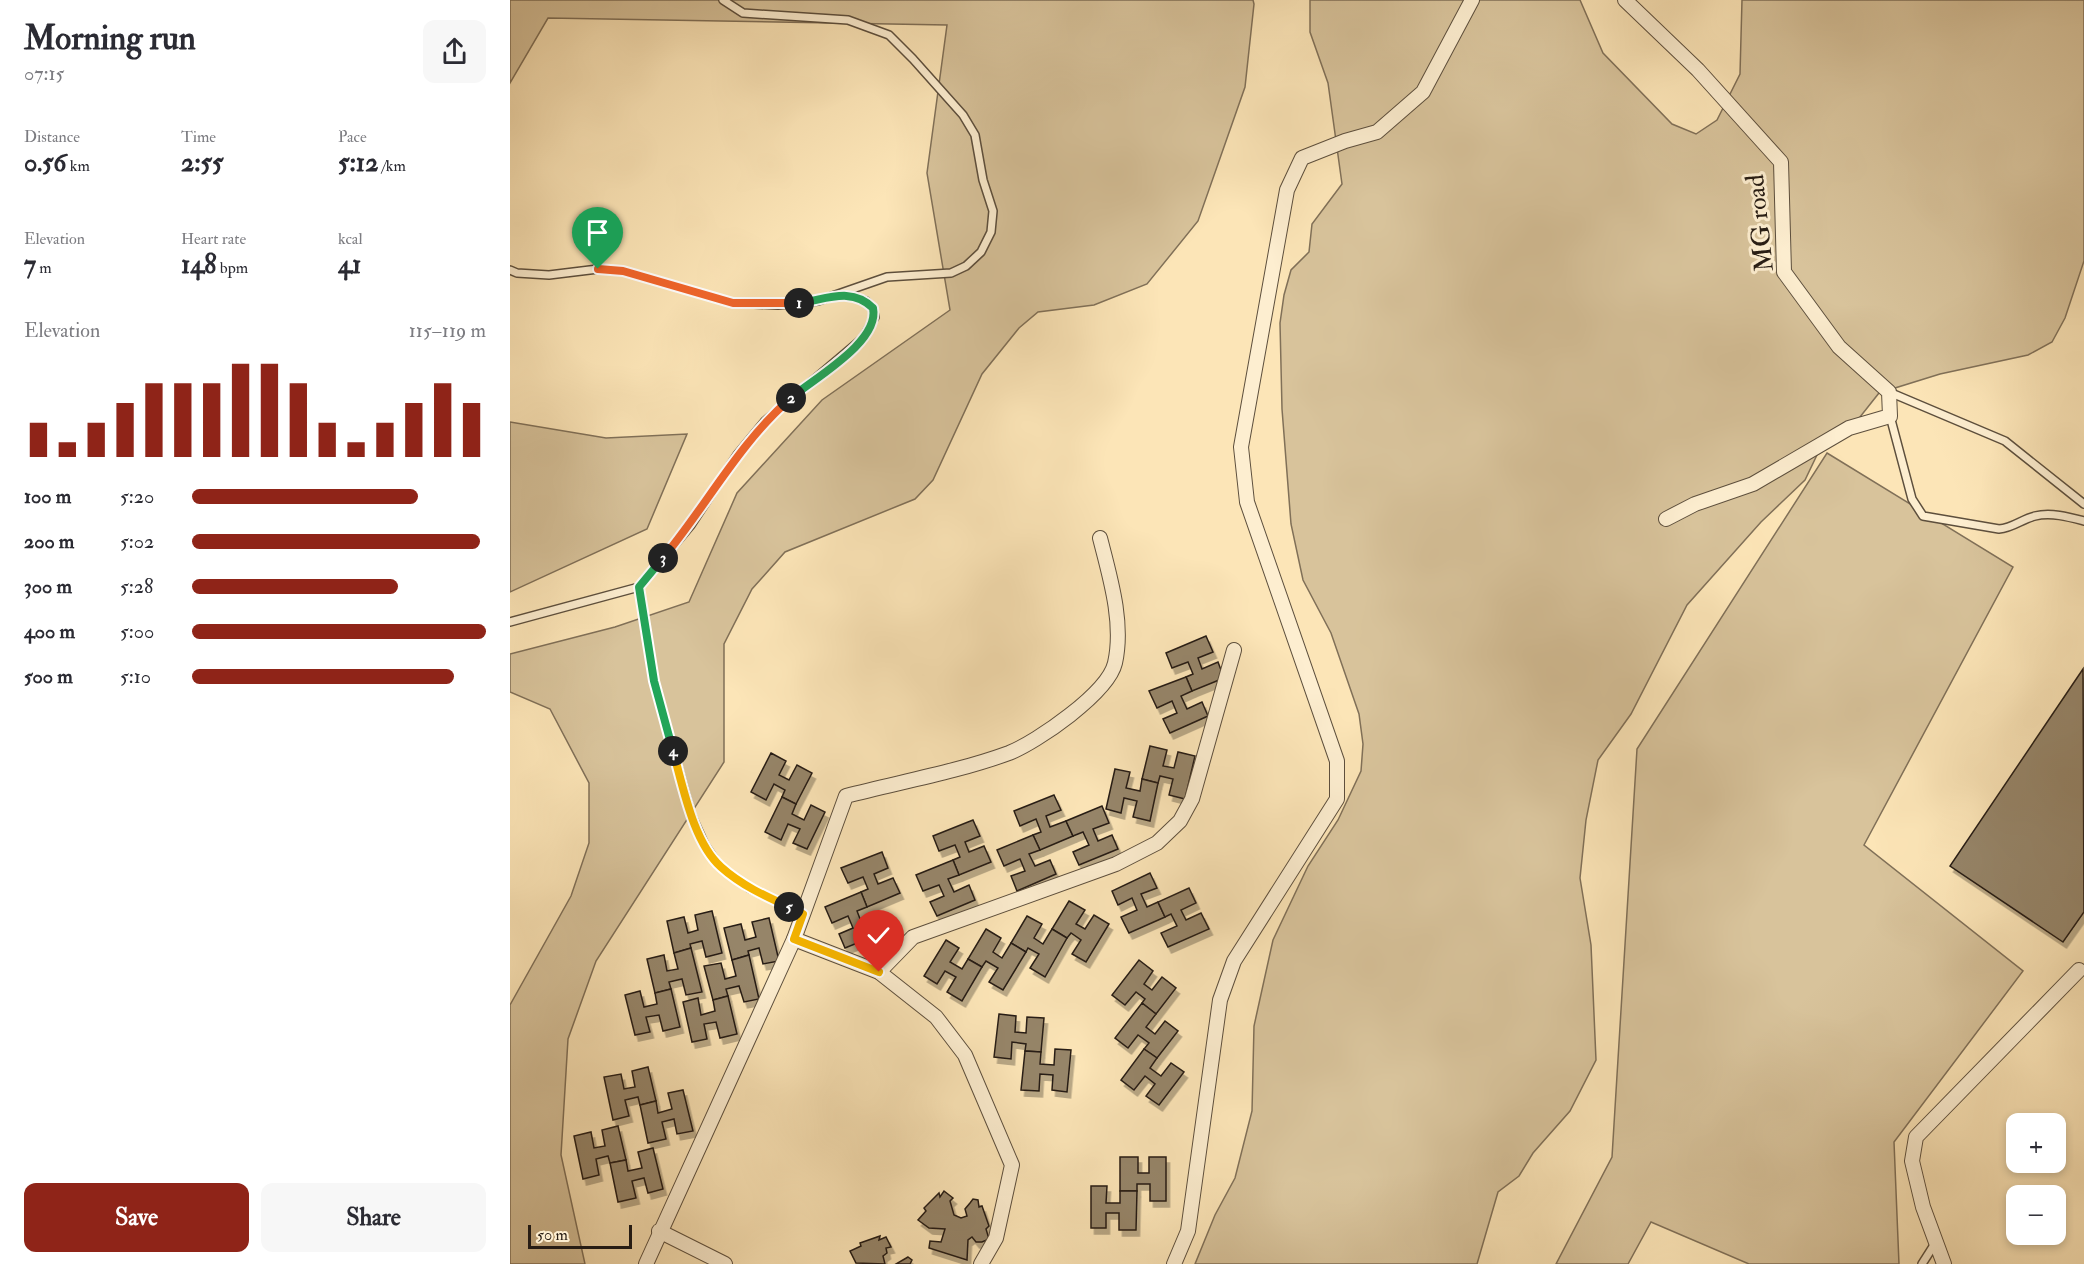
<!DOCTYPE html>
<meta charset="utf-8">
<style>
:root{--surface:#fff;--page:#f7f7f7;--text:#2b2b33;--muted:#7c7c81;--accent:#8f2418}
body{margin:0;font-family:"IM FELL Double Pica",serif;background:var(--page);color:var(--text);height:100vh;display:flex;flex-direction:column;font-size:22px;white-space:nowrap}
*{box-sizing:border-box;margin:0}
p{font-size:20px;color:var(--muted)}
.icon{flex:none;width:33px;height:33px;fill:none;stroke:currentColor;stroke-width:2;stroke-linecap:round;stroke-linejoin:round}
.map{position:relative;flex:1;overflow:hidden}
.panel{display:flex;flex-direction:column;background:var(--surface);width:510px}
.panel>*{flex:none}
.controls{position:absolute;left:1496px;top:1113px;display:grid;gap:12px}
.controls a{display:grid;place-items:center;width:60px;height:60px;border-radius:12px;background:var(--surface);box-shadow:0 3px 9px #0003;font-size:30px}
.scale{position:absolute;left:18px;bottom:15px;width:104px;box-sizing:border-box;padding-left:6px;border:3px solid #281d14;border-top:0;font-size:16px;line-height:21px;white-space:nowrap;color:#281d14;-webkit-text-stroke:4px #fdeed0;paint-order:stroke}
.pin{position:absolute;display:grid;place-items:center;width:51px;height:51px;color:#fff;margin:-62px -26px;border-radius:50% 50% 50% 0;rotate:-45deg;box-shadow:0 0 6px #0007}
.pin .icon{rotate:45deg}
.km{position:absolute;width:30px;height:30px;margin:-15px;border-radius:50%;background:#222;color:#fff;font-size:16px;line-height:30px;text-align:center}
.round{display:grid;place-items:center;flex:none;width:63px;height:63px;border-radius:12px;background:var(--page)}
.headline{display:flex;align-items:center;justify-content:space-between;height:102px;padding:0 24px}
h1{font-size:33px;font-weight:700;line-height:45px}
.metrics{display:grid;grid-template-columns:repeat(3,1fr);gap:9px;height:102px;padding:6px 24px}
.metrics div{display:grid;align-content:center}
.metrics b{font-size:26px;font-weight:700}
.metrics small{font-size:16px;font-weight:400}
.metrics p{font-size:16px}
.chart{height:168px;padding:12px 24px}
.chart p{display:flex;justify-content:space-between}
.chart svg{width:100%;height:108px;margin-top:6px;stroke:var(--accent);stroke-width:6}
.action{display:flex;gap:12px;margin-top:auto;padding:12px 24px}
.action a{flex:1;height:69px;border-radius:12px;background:var(--accent);color:#fff;font-size:24px;font-weight:700;line-height:69px;text-align:center}
.action a+a{background:var(--page);color:var(--text)}
ul{padding:0 24px;list-style:none;font-size:20px}
li{display:grid;grid-template-columns:96px 72px 1fr;align-items:center;height:45px}
li i{height:15px;border-radius:8px;background:var(--accent)}
main{display:flex;flex:1;min-height:0}
.map>svg:first-child{display:block}
</style>
<main>
<section class="panel">
<div class="headline"><div><h1>Morning run</h1><p>07:15</p></div><a class="round"><svg class="icon" aria-label="share" viewBox="0 0 24 24"><path d="M12 15V3M7 8l5-5 5 5M5 13v7h14v-7"/></svg></a></div>
<div class="metrics">
<div><p>Distance</p><b>0.56<small> km</small></b></div>
<div><p>Time</p><b>2:55</b></div>
<div><p>Pace</p><b>5:12<small> /km</small></b></div>
</div>
<div class="metrics">
<div><p>Elevation</p><b>7<small> m</small></b></div>
<div><p>Heart rate</p><b>148<small> bpm</small></b></div>
<div><p>kcal</p><b>41</b></div>
</div>
<div class="chart"><p><span>Elevation</span>115–119 m</p>
<svg viewBox="0 0 160 44" preserveAspectRatio="none"><path d="M5 44V30M15 44V38M25 44V30M35 44V22M45 44V14M55 44V14M65 44V14M75 44V6M85 44V6M95 44V14M105 44V30M115 44V38M125 44V30M135 44V22M145 44V14M155 44V22"/></svg>
</div>
<ul>
<li><b>100 m</b>5:20<i style="width:77%"></i></li>
<li><b>200 m</b>5:02<i style="width:98%"></i></li>
<li><b>300 m</b>5:28<i style="width:70%"></i></li>
<li><b>400 m</b>5:00<i style="width:100%"></i></li>
<li><b>500 m</b>5:10<i style="width:89%"></i></li>
</ul>
<div class="action"><a>Save</a><a>Share</a></div>
</section>
<div class="map">
<svg width="1574" height="1264" viewBox="0 0 1574 1264">
<defs>
<filter id="shadow"><feDropShadow dx="3.5" dy="6" stdDeviation="0" flood-color="#0004"/></filter>
</defs>
<rect width="100%" height="100%" fill="#fce5b7"/>
<filter id="stains"><feTurbulence type="fractalNoise" baseFrequency=".00333" numOctaves="4"/><feColorMatrix values="0 0 0 0 .2 0 0 0 0 .09 0 0 0 0 .02 0 0 0 .5 -.17"/></filter>
<radialGradient id="worn" r=".72"><stop offset=".6" stop-color="#630" stop-opacity="0"/><stop offset="1" stop-color="#630" stop-opacity=".3"/></radialGradient>
<!-- green -->
<g fill="#d8c39b" stroke="#807058" stroke-width="1.5">
<path d="M0 0H743L744 4 735 87 688 221 637 284 584 305 528 312 509 328 472 374 423 480 405 499 275 552 242 589 214 644V762L86 961 58 1039 51 1155 75 1264H0V1005L61 896 79 843V783L40 709 0 692V654L105 627 179 602 227 493 312 400 440 310 417 173 437 25 38 18 0 83Z"/>
<path d="M800 0H1070L1093 53 1162 124 1186 134 1207 120 1230 74 1232 0H1574V261L1555 318 1542 342 1518 355 1430 374 1369 393 1335 436 1307 455 1295 480 1251 522 1177 605 1121 714 1088 760 1076 820 1070 878 1081 945 1086 1060 1060 1111 1023 1153 1009 1176 988 1192 967 1264H685L705 1215 725 1178 742 1111 744 1026 763 940 798 866 828 820 851 771 853 744 849 714 821 633 793 580 781 524 772 409 770 323 774 295 781 270 799 252 802 224 832 184 818 83 800 32Z"/>
<path d="M0 422 96 438 177 434 137 529 0 592Z"/>
<path d="M1317 453 1503 567 1354 845 1513 971 1384 1142 1389 1264H1239L1141 1222 1118 1264H1046L1102 1157 1127 749Z"/>
</g>
<!-- building -->
<g fill="#968569" stroke="#281d14" stroke-width="1.5" filter="url(#shadow)">
<path d="M696 636 703 652 688 658 692 669 708 662 714 678 682 691 676 677 683 674 678 662 662 668 656 653Z"/>
<path d="M1573 669 1574 912 1553 942 1440 866Z"/>
<path d="M676 677 682 691 671 696 677 709 692 702 698 716 660 733 653 719 667 713 662 701 647 708 639 691Z"/>
<path d="M640 746 657 750 653 766 664 768 668 752 685 756 675 799 659 795 663 779 650 776 648 783 632 779Z"/>
<path d="M261 753 276 761 269 775 279 780 287 765 302 773 286 804 272 797 275 790 264 784 256 800 241 792Z"/>
<path d="M605 769 620 772 616 788 630 791 632 779 648 783 640 821 623 817 627 801 614 798 611 813 596 809Z"/>
<path d="M544 795 551 810 536 816 540 827 556 821 563 836 530 850 523 835 531 832 526 819 510 826 504 811Z"/>
<path d="M272 797 286 804 282 814 294 820 301 805 315 812 297 849 283 843 290 829 278 824 271 840 255 832Z"/>
<path d="M592 806 599 823 583 829 588 841 602 835 608 849 569 865 563 852 579 845 573 832 563 836 556 821Z"/>
<path d="M463 820 470 836 455 842 459 852 474 846 481 862 449 875 443 860 450 857 445 845 429 851 423 836Z"/>
<path d="M523 835 530 850 519 854 525 866 540 860 546 874 507 891 501 876 515 871 510 859 494 866 487 850Z"/>
<path d="M372 852 378 868 364 874 368 884 383 878 390 893 357 907 351 892 358 889 353 877 338 883 331 868Z"/>
<path d="M443 860 449 875 438 879 444 892 459 885 465 900 427 916 420 902 434 896 429 885 413 891 406 875Z"/>
<path d="M640 873 647 888 631 894 637 907 648 902 655 917 619 933 611 917 627 910 622 898 608 905 602 891Z"/>
<path d="M679 888 686 903 671 910 676 920 691 913 699 929 658 947 651 933 667 926 661 914 655 917 648 902Z"/>
<path d="M351 892 357 907 347 911 352 924 368 918 374 932 335 948 329 934 343 928 338 916 322 923 315 907Z"/>
<path d="M559 901 575 910 566 924 575 929 584 915 599 924 576 962 562 954 571 940 561 933 557 938 542 929Z"/>
<path d="M202 911 212 953 196 957 192 941 180 944 181 948 164 953 157 921 174 917 178 933 188 930 185 915Z"/>
<path d="M517 916 532 924 524 938 533 944 542 929 557 938 535 977 520 968 529 954 518 948 516 952 501 943Z"/>
<path d="M259 918 269 961 253 964 249 948 238 951 239 955 222 960 214 928 231 924 235 940 246 937 242 922Z"/>
<path d="M476 929 491 938 483 952 492 958 501 943 516 952 493 990 479 982 488 968 476 961 472 967 458 959Z"/>
<path d="M436 940 449 948 440 962 452 969 458 959 472 967 452 1001 437 992 446 977 435 971 427 984 414 976Z"/>
<path d="M181 948 192 992 176 995 172 979 159 982 161 989 145 993 137 959 154 955 157 971 168 969 164 953Z"/>
<path d="M239 955 249 999 234 1002 229 986 216 989 218 996 203 1000 194 966 211 963 215 979 226 976 222 960Z"/>
<path d="M629 960 643 971 634 984 642 990 652 977 666 988 646 1014 632 1003 635 999 626 992 615 1005 602 995Z"/>
<path d="M161 989 170 1027 153 1031 149 1015 136 1017 140 1032 125 1035 115 995 130 991 134 1007 147 1004 145 993Z"/>
<path d="M218 996 227 1034 210 1038 206 1022 194 1024 197 1039 182 1042 173 1002 188 998 191 1015 205 1011 203 1000Z"/>
<path d="M632 1003 646 1014 636 1027 645 1034 655 1021 668 1031 647 1058 634 1049 639 1043 628 1035 618 1048 605 1038Z"/>
<path d="M489 1014 506 1016 505 1032 516 1033 517 1017 534 1018 531 1052 515 1051 516 1044 502 1042 501 1059 484 1057Z"/>
<path d="M545 1049 561 1050 557 1092 542 1090 543 1075 530 1074 529 1091 511 1090 515 1051 531 1052 530 1064 544 1065Z"/>
<path d="M634 1049 647 1058 640 1068 651 1076 661 1063 674 1072 649 1105 636 1096 645 1084 635 1076 624 1090 611 1080Z"/>
<path d="M138 1067 146 1101 130 1105 128 1097 115 1100 119 1116 103 1120 94 1077 111 1074 114 1089 125 1087 122 1071Z"/>
<path d="M173 1090 183 1131 167 1134 164 1119 152 1122 156 1139 138 1143 130 1105 146 1101 148 1113 162 1109 158 1093Z"/>
<path d="M108 1126 116 1160 100 1163 98 1156 86 1159 89 1175 73 1179 64 1136 81 1132 84 1148 95 1146 92 1130Z"/>
<path d="M143 1148 153 1189 138 1193 134 1178 122 1181 126 1198 108 1202 100 1163 116 1160 118 1171 132 1168 128 1152Z"/>
<path d="M610 1157H628V1173H639V1157H656V1201H640V1184H627V1191H610Z"/>
<path d="M581 1186H597L596 1203H610V1191H627L626 1230H609V1213H596V1228H581Z"/>
<path d="M434 1191 443 1198 440 1201 444 1215 451 1218 457 1216 455 1209 460 1203 463 1199 468 1200 469 1207 472 1206 479 1226 476 1229 479 1239 472 1242H466L462 1237 458 1240 457 1260 419 1248 420 1241 431 1242 435 1229 419 1228 408 1220 416 1211 414 1208 429 1193 430 1197Z"/>
<path d="M370 1236 369 1240 376 1237 381 1247 376 1248 377 1253 373 1256 375 1264 346 1263 340 1251 351 1246 350 1243Z"/>
<path d="M398 1257 402 1260 400 1264H386Z"/>
</g>
<g fill="none" stroke-linecap="round" stroke-linejoin="round">
<defs>
<g id="service">
<path d="M0 270 7 273 39 275 88 269 113 271 223 303 268 305 308 301 377 277 441 273 456 266 471 252 481 232 483 211 473 180 465 135 453 115 403 59 379 35 338 20 233 13 213 0"/>
<path d="M1379 392 1495 441 1574 504"/>
<path d="M1380 416 1402 499 1413 516 1489 529C1503 528 1512 519 1525 516 1541 512 1559 517 1574 521"/>
<path d="M129 587 144 681 181 814 195 845 209 866 239 888 293 914"/>
<path d="M0 622 129 587 181 525 227 455 255 421 353 338 365 317 363 308 356 301 335 295"/>
<path d="M1412 1264 1426 1242"/>
</g>
<g id="minor">
<path d="M1115 0 1188 70 1271 162 1274 272 1329 347 1379 392 1380 416 1339 428 1243 484 1185 504 1156 519"/>
<path d="M284 939 369 972 426 1017 455 1055 502 1165 486 1238 471 1264"/>
<path d="M369 972 403 937 606 864 647 843 670 821 682 799 724 650"/>
<path d="M149 1231 215 1264"/>
<path d="M136 1264 284 939 336 796C390 782 447 772 499 753 527 742 598 693 605 663 614 623 600 577 590 538"/>
<path d="M664 1264 678 1231 710 1000 724 961 827 799V761L737 502 731 447 777 190 792 158 835 141 867 132 913 92 962 0"/>
<path d="M1434 1264 1413 1207 1402 1161 1406 1137 1569 970"/>
</g>
</defs>
<!-- service casing -->
<use href="#service" stroke="#5d4f3d" stroke-width="10"/>
<!-- minor casing -->
<use href="#minor" stroke="#5d4f3d" stroke-width="16"/>
<!-- service -->
<use href="#service" stroke="#fdeed0" stroke-width="7"/>
<!-- minor -->
<use href="#minor" stroke="#fdeed0" stroke-width="14"/>
</g>
<g fill="none" stroke-linecap="round" stroke-linejoin="round">
<defs>
<path id="split-1" d="M88 269 113 271 223 303H289"/>
<path id="split-2" d="M281 398C304 378 370 342 363 308 341 286 315 300 289 303"/>
<path id="split-3" d="M153 558C197 505 229 443 281 398"/>
<path id="split-4" d="M153 558 129 587 144 681 163 751"/>
<path id="split-5" d="M163 751C173 786 183 842 211 867 231 885 255 896 279 907"/>
<path id="split-6" d="M279 907 293 914 284 939 369 972"/>
</defs>
<!-- split-1 casing -->
<use href="#split-1" stroke="#fff" stroke-width="12"/>
<!-- split-2 casing -->
<use href="#split-2" stroke="#fff" stroke-width="12"/>
<!-- split-3 casing -->
<use href="#split-3" stroke="#fff" stroke-width="12"/>
<!-- split-4 casing -->
<use href="#split-4" stroke="#fff" stroke-width="12"/>
<!-- split-5 casing -->
<use href="#split-5" stroke="#fff" stroke-width="12"/>
<!-- split-6 casing -->
<use href="#split-6" stroke="#fff" stroke-width="12"/>
<!-- split-1 -->
<use href="#split-1" stroke="#f0652b" stroke-width="8"/>
<!-- split-2 -->
<use href="#split-2" stroke="#22a559" stroke-width="8"/>
<!-- split-3 -->
<use href="#split-3" stroke="#f0652b" stroke-width="8"/>
<!-- split-4 -->
<use href="#split-4" stroke="#22a559" stroke-width="8"/>
<!-- split-5 -->
<use href="#split-5" stroke="#f5b400" stroke-width="8"/>
<!-- split-6 -->
<use href="#split-6" stroke="#f5b400" stroke-width="8"/>
</g>
<g text-anchor="middle" dominant-baseline="central" stroke-width="6" stroke-linejoin="round" paint-order="stroke">
<!-- street labels -->
<g font-size="26" fill="#281d14" stroke="#fdeed0">
<text transform="translate(1250 223) rotate(-96)">MG road</text>
</g>
</g>
<rect width="100%" height="100%" filter="url(#stains)"/>
<rect width="100%" height="100%" fill="url(#worn)"/>
</svg>
<div class="controls">
<a>+</a>
<a>−</a>
</div>
<div class="scale">50 m</div>
<div class="pin" style="left:88px;top:269px;background:#1e9e55"><svg class="icon" aria-label="arrive" viewBox="0 0 24 24"><path d="M6 21V4h12l-3 4 3 4H6"/></svg></div>
<div class="pin" style="left:369px;top:972px;background:#d93025"><svg class="icon" aria-label="check" viewBox="0 0 24 24"><path d="M5 12l5 5 9-10"/></svg></div>
<b class="km" style="left:289px;top:303px">1</b>
<b class="km" style="left:281px;top:398px">2</b>
<b class="km" style="left:153px;top:558px">3</b>
<b class="km" style="left:163px;top:751px">4</b>
<b class="km" style="left:279px;top:907px">5</b>
</div>
</main>
